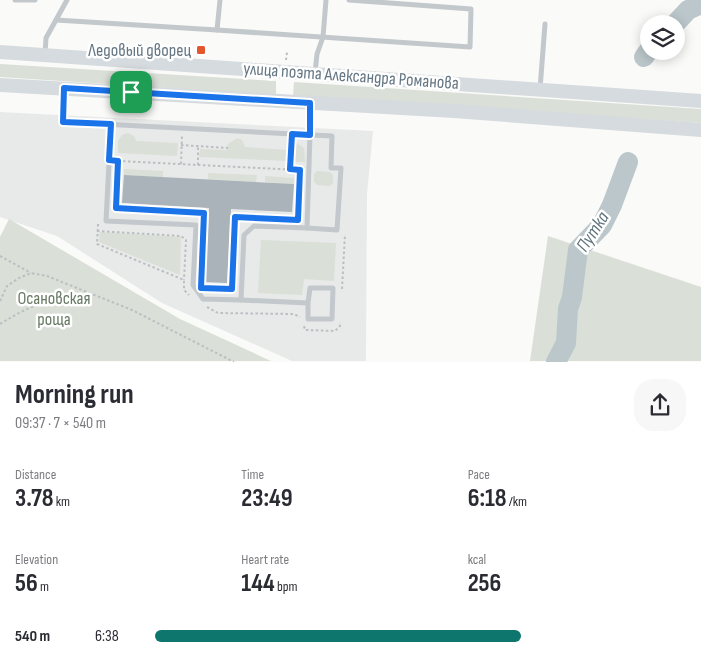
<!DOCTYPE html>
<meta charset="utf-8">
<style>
:root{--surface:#fff;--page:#f7f7f7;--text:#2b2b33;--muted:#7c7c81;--accent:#0f766e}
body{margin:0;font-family:"Sofia Sans Condensed",sans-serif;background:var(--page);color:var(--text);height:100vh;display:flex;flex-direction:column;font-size:19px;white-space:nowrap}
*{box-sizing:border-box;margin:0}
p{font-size:16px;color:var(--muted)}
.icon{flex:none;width:28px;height:28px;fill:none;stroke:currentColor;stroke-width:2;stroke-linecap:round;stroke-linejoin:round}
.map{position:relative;height:362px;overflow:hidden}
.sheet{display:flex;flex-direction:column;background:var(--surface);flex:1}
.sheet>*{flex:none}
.tools{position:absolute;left:640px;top:15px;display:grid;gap:10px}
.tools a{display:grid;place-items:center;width:45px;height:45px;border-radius:50%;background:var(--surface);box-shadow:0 2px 12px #0003;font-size:25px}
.pin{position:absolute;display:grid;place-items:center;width:42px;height:42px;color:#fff;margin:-21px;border-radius:10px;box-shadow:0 2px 8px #0006}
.round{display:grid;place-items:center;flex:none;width:52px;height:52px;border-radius:20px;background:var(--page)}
.summary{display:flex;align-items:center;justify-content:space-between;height:85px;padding:0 15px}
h1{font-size:28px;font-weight:700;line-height:38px}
.figures{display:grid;grid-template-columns:repeat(3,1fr);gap:8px;height:85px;padding:5px 15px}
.figures div{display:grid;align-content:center}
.figures b{font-size:25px;font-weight:700}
.figures small{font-size:14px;font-weight:400}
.figures p{font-size:14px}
ul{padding:0 15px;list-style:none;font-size:16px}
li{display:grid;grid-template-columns:80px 60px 1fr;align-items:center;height:38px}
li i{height:12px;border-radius:6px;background:var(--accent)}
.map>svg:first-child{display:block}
</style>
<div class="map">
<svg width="701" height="362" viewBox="0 0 701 362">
<rect width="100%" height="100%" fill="#fafaf8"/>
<!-- built -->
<path fill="#e8e9e9" d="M0 112 373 131 367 194 366 361H292L162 303 57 236 0 217Z"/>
<!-- green -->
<g fill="#dadfd7">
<path d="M0 64 276 81V95L0 77Z"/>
<path d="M294 82 701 109V123L293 96Z"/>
<path d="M128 133 134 136 136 141 178 143 177 156 118 153V141L122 135Z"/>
<path d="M237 138 242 140 245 147 287 150 286 161 199 157 200 149 227 150 228 144Z"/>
<path d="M295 142 304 148 305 162H294Z"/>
<path d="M124 169 163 171V177L124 175Z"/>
<path d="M317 171 330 172 333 175V183L330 186 317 185 314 182V174Z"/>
<path d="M208 173 257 175 256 182 208 179Z"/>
<path d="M265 176 294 178V184L265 182Z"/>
<path d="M9 219 180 319 271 361H0V237Z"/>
<path d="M100 232 181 237 180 275 99 242Z"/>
<path d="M548 236 701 287V361H530Z"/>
<path d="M261 240 336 243 334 281 304 279 302 295 258 293Z"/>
</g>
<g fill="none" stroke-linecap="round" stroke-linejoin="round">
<!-- river -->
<g stroke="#bbc7cb" stroke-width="20">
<path d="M675 24 688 10 701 4"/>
<path d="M644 57 649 50"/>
<path d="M556 362 566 343 568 309 572 297 578 250 602 225 612 205 628 162"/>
</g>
</g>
<!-- building -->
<path fill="#aab3b9" d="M124 175 294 184 292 212 231 209 227 283 205 282 209 208 122 203Z"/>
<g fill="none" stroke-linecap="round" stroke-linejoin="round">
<!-- path -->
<g stroke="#bbbfc2" stroke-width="2" stroke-dasharray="2.5 2.5" stroke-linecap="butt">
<path d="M286 60 287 52"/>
<path d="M181 145 228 148"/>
<path d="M118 161 300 170"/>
<path d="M181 164 182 136"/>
<path d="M198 165V146"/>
<path d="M290 169 291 142"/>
<path d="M116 207 204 213V223"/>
<path d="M298 220V210"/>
<path d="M98 224 97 244 184 280V290L189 295"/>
<path d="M97 231 181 236 186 240 184 280"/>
<path d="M0 256 31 273"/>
<path d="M205 288 232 289 235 217 253 218"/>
<path d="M342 289 345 234"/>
<path d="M0 301 7 286 19 278 31 273 47 276 132 310 234 362"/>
<path d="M207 307 218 313 294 314 300 317"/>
<path d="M0 324C32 304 51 298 89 295"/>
<path d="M304 326 305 330 335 331 340 326V322"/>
</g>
<!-- service -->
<g stroke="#c3c8cc" stroke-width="5">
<path d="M15 0H35"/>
<path d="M56 20 217 30 220 0"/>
<path d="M217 30 470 47 471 9 349 0"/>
<path d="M45 54 46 38 67 0"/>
<path d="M315 73 317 54 323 37 326 0"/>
<path d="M64 89 63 122 332 136 331 168H341L337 230 307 228"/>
<path d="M540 89 545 24"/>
<path d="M111 124 106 221 196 225 193 285 203 299 241 300 244 235 254 226 307 228 311 103"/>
<path d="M241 300 308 303V319H332L333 288H310L308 303"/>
</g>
<!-- secondary -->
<g stroke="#d6dbdf" stroke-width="14">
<path d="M0 52 701 101"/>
<path d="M0 85 454 111 701 130"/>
</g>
</g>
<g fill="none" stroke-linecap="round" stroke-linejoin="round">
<defs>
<path id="route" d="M64 88 310 103V135L292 134 290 169 300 170 298 220 235 217 232 289 201 288 204 213 116 208 118 161 109 160 111 124 63 122Z"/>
</defs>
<!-- route casing -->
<use href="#route" stroke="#fff" stroke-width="10"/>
<!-- route -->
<use href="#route" stroke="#1a73e8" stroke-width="6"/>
</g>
<!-- markers -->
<rect fill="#e4572e" stroke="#fff" stroke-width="2" x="196" y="45" width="10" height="10" rx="2.5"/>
<g text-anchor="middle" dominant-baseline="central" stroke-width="5" stroke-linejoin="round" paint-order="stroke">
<!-- poi labels -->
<g font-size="18" fill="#657683" stroke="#fff" text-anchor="end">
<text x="191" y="50">Ледовый дворец</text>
</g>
<!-- street labels -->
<g font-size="18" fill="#657683" stroke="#fff">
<text transform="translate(351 76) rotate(4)">улица поэта Александра Романова</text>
</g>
<!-- park labels -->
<g font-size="18" fill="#687a64" stroke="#fff">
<text x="54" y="298">Осановская<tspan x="54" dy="21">роща</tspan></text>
</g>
<!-- water labels -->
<g font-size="19" font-style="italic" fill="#60757c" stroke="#fff">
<text transform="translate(593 232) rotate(-57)">Путка</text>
</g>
</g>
</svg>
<div class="tools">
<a><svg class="icon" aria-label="layers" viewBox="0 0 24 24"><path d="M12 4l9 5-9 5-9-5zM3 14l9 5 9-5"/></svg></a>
</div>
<div class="pin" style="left:131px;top:92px;background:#1e9e55"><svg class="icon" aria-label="arrive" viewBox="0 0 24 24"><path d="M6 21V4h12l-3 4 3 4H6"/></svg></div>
</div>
<section class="sheet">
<div class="summary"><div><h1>Morning run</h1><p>09:37 · 7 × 540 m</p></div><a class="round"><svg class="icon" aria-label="share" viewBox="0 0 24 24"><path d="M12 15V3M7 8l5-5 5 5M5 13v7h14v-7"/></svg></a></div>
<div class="figures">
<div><p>Distance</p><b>3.78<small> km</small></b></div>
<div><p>Time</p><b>23:49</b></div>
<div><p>Pace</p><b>6:18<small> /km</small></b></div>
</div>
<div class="figures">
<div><p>Elevation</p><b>56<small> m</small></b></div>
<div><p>Heart rate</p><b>144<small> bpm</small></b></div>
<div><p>kcal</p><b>256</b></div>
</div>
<ul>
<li><b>540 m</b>6:38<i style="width:69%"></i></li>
</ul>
</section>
